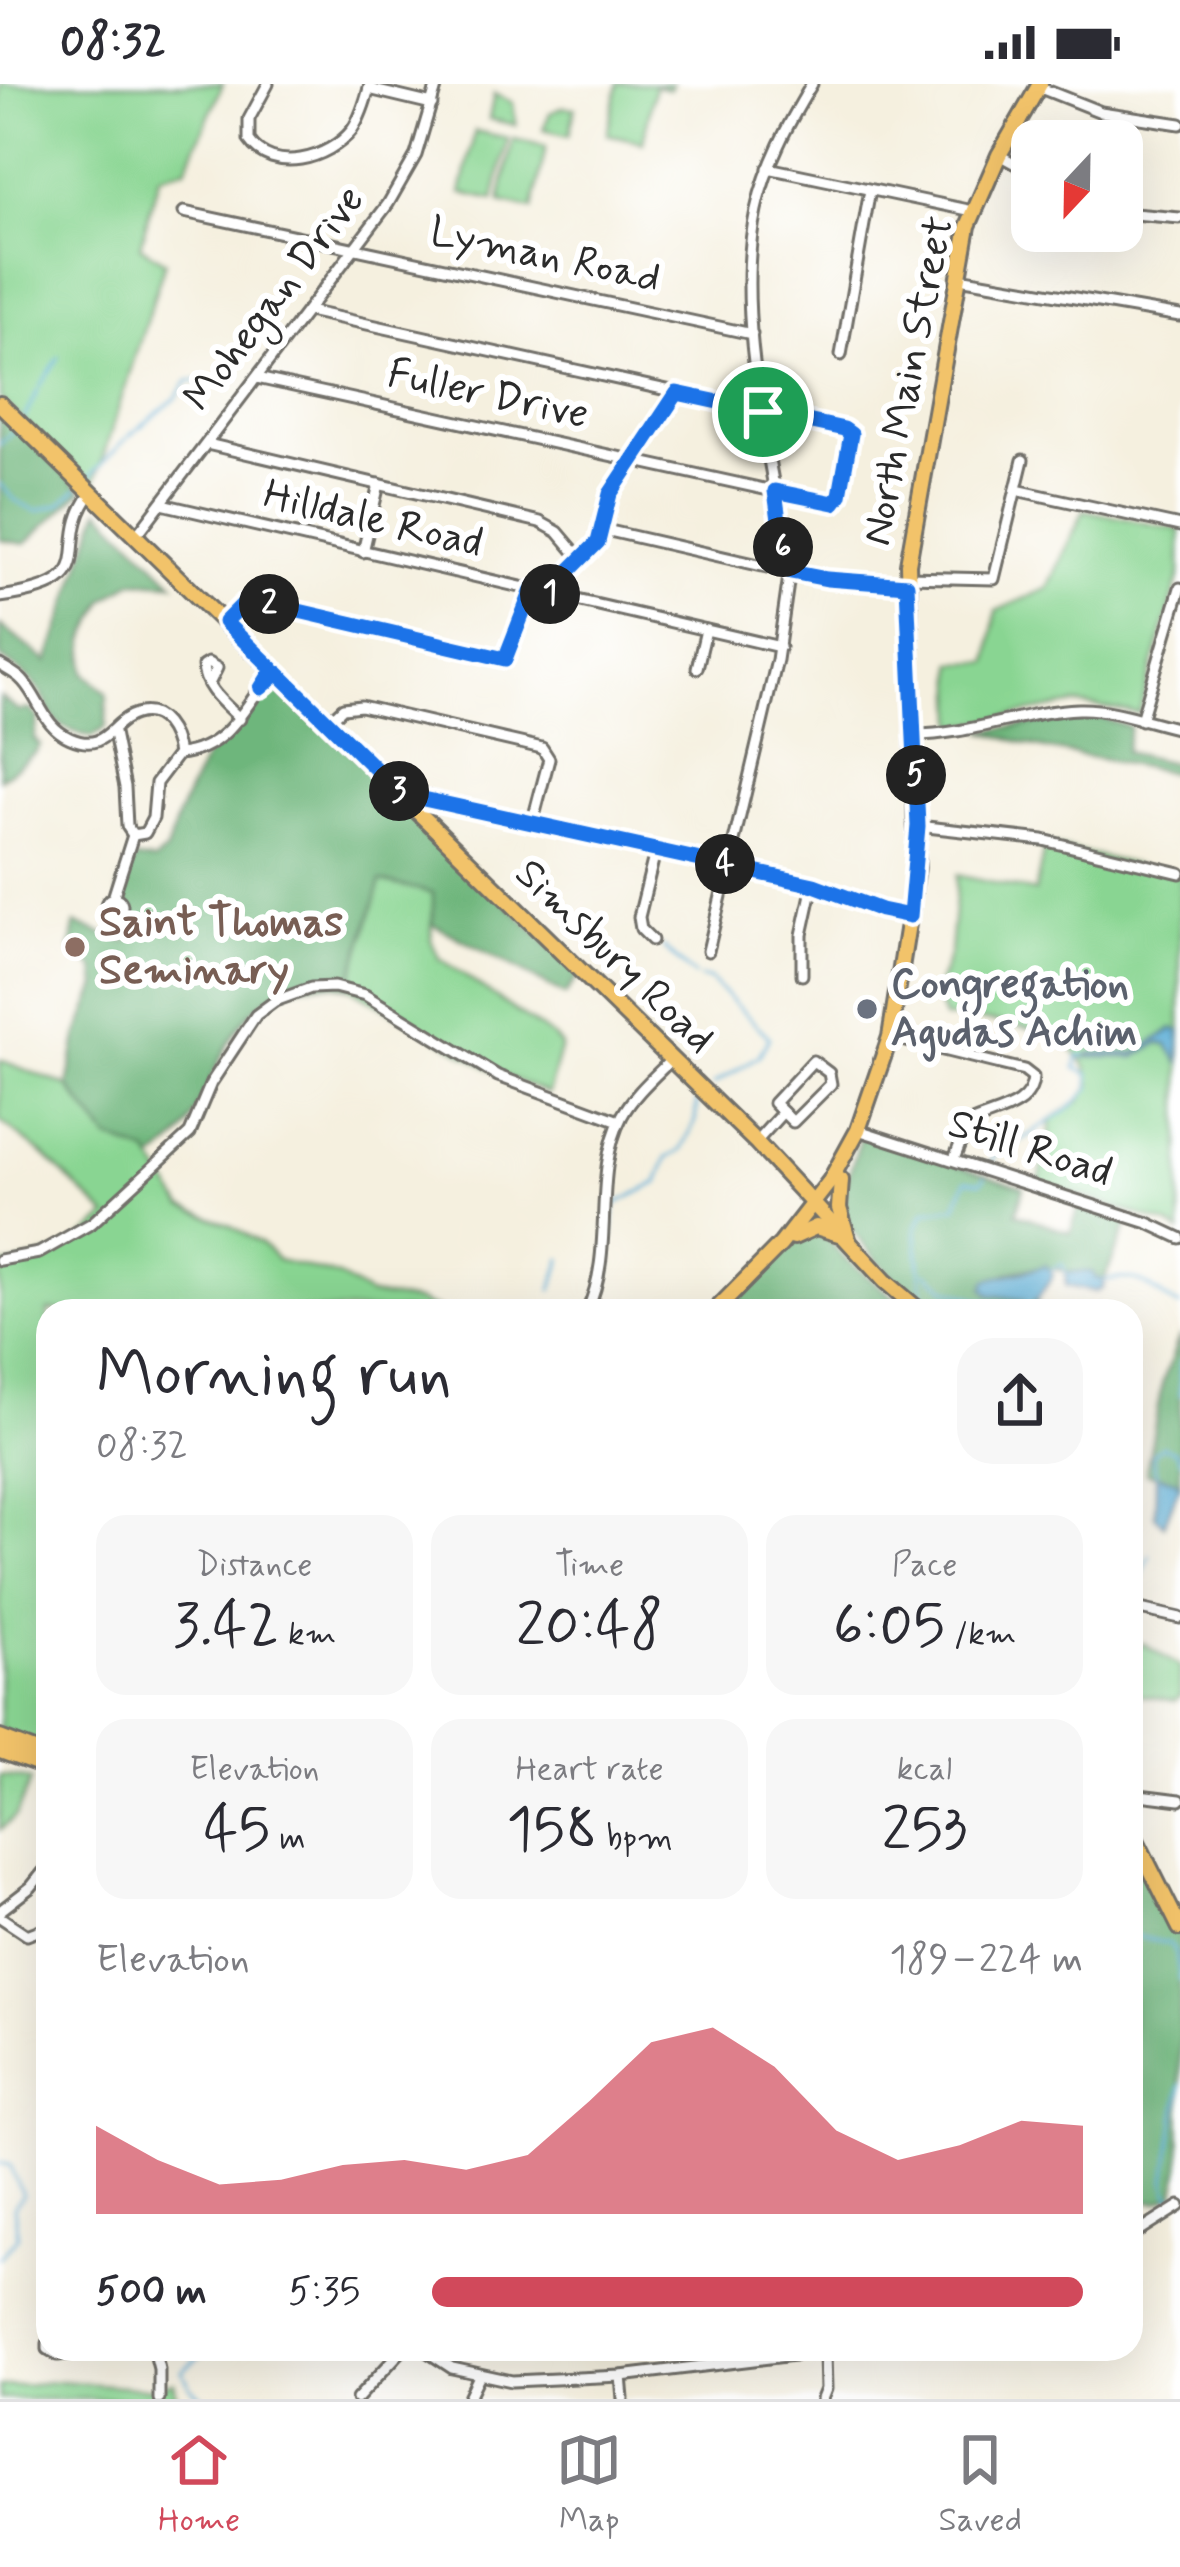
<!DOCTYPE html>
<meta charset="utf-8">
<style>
:root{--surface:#fff;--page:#f7f7f7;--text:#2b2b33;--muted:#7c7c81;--line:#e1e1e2;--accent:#d1495b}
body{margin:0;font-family:Mynerve,sans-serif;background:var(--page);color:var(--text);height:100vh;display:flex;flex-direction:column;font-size:45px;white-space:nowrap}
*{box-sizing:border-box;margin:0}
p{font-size:39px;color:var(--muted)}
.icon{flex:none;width:66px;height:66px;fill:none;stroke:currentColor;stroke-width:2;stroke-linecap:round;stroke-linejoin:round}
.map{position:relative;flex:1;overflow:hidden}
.sheet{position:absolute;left:36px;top:1215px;width:1107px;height:1062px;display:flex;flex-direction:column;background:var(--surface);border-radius:36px;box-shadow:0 12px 48px #0002}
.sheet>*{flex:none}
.needle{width:78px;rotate:202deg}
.fabs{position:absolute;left:1011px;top:36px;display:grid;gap:24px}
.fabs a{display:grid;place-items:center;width:132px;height:132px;border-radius:24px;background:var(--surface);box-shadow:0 12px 48px #0002;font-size:60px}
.pin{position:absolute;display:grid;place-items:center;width:102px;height:102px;color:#fff;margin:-51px;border:6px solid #fff;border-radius:50%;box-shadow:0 3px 12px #0007}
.km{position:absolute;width:60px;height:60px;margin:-30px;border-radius:50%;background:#222;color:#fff;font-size:33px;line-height:60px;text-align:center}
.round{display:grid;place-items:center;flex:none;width:126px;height:126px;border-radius:36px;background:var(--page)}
.head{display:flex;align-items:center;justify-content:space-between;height:204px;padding:0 60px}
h1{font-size:66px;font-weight:600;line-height:90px}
.figures{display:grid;grid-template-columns:repeat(3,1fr);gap:18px;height:204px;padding:12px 60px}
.figures div{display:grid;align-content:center;border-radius:30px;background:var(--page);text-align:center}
.figures b{font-size:60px;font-weight:600}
.figures small{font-size:33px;font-weight:400}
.figures p{font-size:33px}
.chart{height:336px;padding:24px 60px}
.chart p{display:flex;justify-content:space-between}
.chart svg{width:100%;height:216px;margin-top:12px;fill:var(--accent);opacity:.7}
ul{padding:0 60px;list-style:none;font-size:39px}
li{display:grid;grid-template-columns:192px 144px 1fr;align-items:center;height:90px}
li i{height:30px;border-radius:15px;background:var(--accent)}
.status{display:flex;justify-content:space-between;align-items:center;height:84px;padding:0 60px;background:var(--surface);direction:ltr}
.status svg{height:33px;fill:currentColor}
.menu{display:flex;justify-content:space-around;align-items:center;height:168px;border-top:3px solid var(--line);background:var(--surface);font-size:33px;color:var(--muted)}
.menu a{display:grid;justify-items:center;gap:6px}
.menu .active{color:var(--accent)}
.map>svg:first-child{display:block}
</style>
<div class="status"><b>08:32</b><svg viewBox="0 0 49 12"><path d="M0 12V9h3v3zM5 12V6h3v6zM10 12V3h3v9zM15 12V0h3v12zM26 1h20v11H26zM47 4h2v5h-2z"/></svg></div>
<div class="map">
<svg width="1180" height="2315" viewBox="0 0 1180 2315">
<rect width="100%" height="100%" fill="#fff"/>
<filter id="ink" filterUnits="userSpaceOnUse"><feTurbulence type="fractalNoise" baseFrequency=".00833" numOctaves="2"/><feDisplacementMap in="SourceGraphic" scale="24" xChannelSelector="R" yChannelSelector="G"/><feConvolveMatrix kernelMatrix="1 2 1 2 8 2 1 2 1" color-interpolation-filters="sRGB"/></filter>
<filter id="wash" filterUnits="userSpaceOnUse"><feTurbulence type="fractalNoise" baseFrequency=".004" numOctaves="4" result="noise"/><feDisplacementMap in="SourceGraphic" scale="48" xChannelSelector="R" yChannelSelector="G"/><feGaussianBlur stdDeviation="2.7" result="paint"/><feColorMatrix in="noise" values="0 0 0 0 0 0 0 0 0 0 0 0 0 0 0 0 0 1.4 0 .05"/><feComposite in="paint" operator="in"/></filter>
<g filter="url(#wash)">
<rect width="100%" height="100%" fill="#f5f0df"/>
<!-- green -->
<g fill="#89d592" stroke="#5a805e" stroke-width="3">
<path d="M0 0H223L186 84 159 92 140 162 165 178 93 404 0 314Z"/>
<path d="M618 0H672L670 5 655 2 643 58 607 50Z"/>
<path d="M494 10 513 19 516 41 489 35Z"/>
<path d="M563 23 575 24 569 51 543 45 550 29Z"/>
<path d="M475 47 508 54 494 116 461 109Z"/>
<path d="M513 55 546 62 533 125 500 118Z"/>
<path d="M1084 426 1180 446V490L1139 629 1076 620 956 642 954 579 989 578 996 527 1048 504Z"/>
<path d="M1045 760 1180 791V1149L1169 1141 1039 1098 1052 1035 1080 1017 1091 1001C1085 940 992 937 944 934L935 909 950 869 957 791 1035 808Z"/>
<path d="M380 796 434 809 431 856 439 874 554 954 561 962 548 1010 494 987 349 903Z"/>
<path d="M0 976 68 1002 108 1054 149 1070 183 1123 228 1140 262 1160 278 1176 338 1192 369 1211 417 1217 442 1227H48V1664L0 1646V1182C44 1176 75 1165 107 1132L44 1071 0 1037Z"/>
<path d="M1143 1559 1180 1583V1612L1175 1617 1136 1610V1581L1131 1572Z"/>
<path d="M0 1691 31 1696 16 1732 0 1746Z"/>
<path d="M61 2297 147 2304 174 2298 177 2315H0V2303Z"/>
</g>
<!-- forest -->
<g fill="#6eb67c" stroke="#4c7054" stroke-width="3">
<path d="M0 327 82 407 25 460 0 456Z"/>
<path d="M100 425 174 499 133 497 105 516 85 556V589L107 609 106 643 92 653C39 641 59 626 31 597 23 588 10 581 0 573V541L48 578Z"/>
<path d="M279 595 579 891 565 911 433 840V809L381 797 349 903C241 881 226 973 187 1044 180 1057 164 1067 153 1077L149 1070 109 1055 68 1002 77 953 97 902 95 885 71 865 75 840 126 858 134 851 135 836 126 830 128 821 118 807 136 775 154 777 166 767 182 721 206 672Z"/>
<path d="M0 613 18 627 30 625 38 634 34 655 40 661 36 668 0 695Z"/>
<path d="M1095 632 1130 643 1125 668 1180 681V690L1045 665 982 647Z"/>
<path d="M862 1051 1024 1103 1016 1129 1070 1149 1080 1121 1129 1137 1104 1196C1070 1187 1032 1176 1001 1192L990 1210 1036 1217 1041 1227C1020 1227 946 1233 930 1226 915 1219 900 1201 889 1189 833 1130 836 1125 862 1051Z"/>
<path d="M814 1150 827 1154 844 1174 912 1227H721L802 1152Z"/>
<path d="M1180 1251V1400L1176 1396 1146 1389 1162 1300Z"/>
<path d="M1131 1759 1180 1852V2085L1174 2112 1159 2118 1131 2116Z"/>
</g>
<!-- water -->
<g fill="#5aadd6" stroke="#426c80" stroke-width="3">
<path d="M1173 945 1180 947 1179 979 1168 961 1159 959 1135 973H1083L1092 969H1135Z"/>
<path d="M1046 1181 1053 1192 1036 1217 990 1211 984 1204 987 1196C1008 1190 1026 1188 1046 1181Z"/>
<path d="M1075 1188H1092L1095 1194 1104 1196 1103 1204 1096 1208 1066 1202 1065 1190Z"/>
<path d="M1156 1391 1176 1396 1180 1400 1164 1441 1155 1432Z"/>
</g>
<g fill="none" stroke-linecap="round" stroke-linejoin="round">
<!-- stream -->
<g stroke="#5aadd6" stroke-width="3">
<path d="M40 302 59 273"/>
<path d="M25 333 38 306"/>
<path d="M0 360 15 345"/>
<path d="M88 394 129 352 176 314 188 297H219"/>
<path d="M0 400 15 416 36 427 60 420 77 405"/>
<path d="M663 863 695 892"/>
<path d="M700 894 709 895 769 953 759 972 714 1000"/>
<path d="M989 1084 1000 1060 1006 1056 1017 1059 1071 1023 1090 1005 1089 990 1076 984 1078 973 1085 971"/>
<path d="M1049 1187 1062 1180 1067 1191"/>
<path d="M926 1188 947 1205 1016 1227"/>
<path d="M1105 1196C1146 1189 1147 1206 1180 1223"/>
<path d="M552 1206 562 1175"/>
<path d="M918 1218 923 1212 916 1144 925 1127 956 1123 966 1096 981 1098 985 1093"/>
<path d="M550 1222 552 1227"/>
<path d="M595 1227 608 1191 615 1120 658 1099 667 1074 681 1067 695 1037 697 1017"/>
<path d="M1020 1227 1030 1214"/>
<path d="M1180 1277V1311"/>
<path d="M1156 1391 1152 1370 1162 1362 1176 1368 1180 1377"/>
<path d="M1131 1515 1141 1507 1138 1499 1150 1472"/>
<path d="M1131 1851 1170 1860 1176 1869 1180 1897"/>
<path d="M0 2079 10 2081 23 2111 14 2123 18 2153 0 2173"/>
<path d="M1175 2118 1168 2109 1166 2097 1180 2001"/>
<path d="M205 2315 191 2303 182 2287 205 2268 231 2265"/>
</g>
</g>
</g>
<g filter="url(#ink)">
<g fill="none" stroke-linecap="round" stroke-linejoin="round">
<defs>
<g id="minor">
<path d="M268 0 249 35V56C273 91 329 75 352 46 361 33 366 16 370 0"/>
<path d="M1038 3 1101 28 1180 40"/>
<path d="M369 5 432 20"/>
<path d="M999 71 1032 89"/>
<path d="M768 84 973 127"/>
<path d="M184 128 752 250"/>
<path d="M1122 129 1180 134"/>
<path d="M959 194 1180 232"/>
<path d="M841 271 870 106"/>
<path d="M257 294 828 419 840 411 853 355 844 345 308 227"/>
<path d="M207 360 540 438 558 448 580 474"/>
<path d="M1016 406 1180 442"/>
<path d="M162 420 780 563"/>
<path d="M601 445 780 486"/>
<path d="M136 452 388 120 416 71 437 0"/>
<path d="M363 468 379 400"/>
<path d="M788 483C772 379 733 230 756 126 766 80 788 40 812 0"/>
<path d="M789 491 791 488 827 495 907 501"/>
<path d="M907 493 994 495 1023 376"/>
<path d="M557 512 566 490 598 458 610 410 677 309"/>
<path d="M0 513C112 498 49 464 92 408"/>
<path d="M225 538 246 518H260L505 575 532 506"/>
<path d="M0 581C8 586 17 590 23 597 41 617 43 642 70 654 107 670 110 637 136 630 162 622 175 650 178 670L156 699 153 734 145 749 133 751 127 742 125 703 114 649"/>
<path d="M697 584 706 546"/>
<path d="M209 600 217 584 208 579 203 582C204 604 225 620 240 635"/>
<path d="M1141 636 1180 504"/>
<path d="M328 638 343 624 361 622 542 664 549 675 533 736"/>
<path d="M914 651C971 651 1024 627 1079 625 1113 624 1148 638 1180 645"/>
<path d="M178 670C228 666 247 620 273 585"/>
<path d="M401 710 408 708 813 801C847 810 876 825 911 832"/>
<path d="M918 742 1043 756 1180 789"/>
<path d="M113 814 133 751"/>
<circle cx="114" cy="822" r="8"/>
<path d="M652 856 641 845 639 833 656 764"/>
<path d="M708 867 777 576 789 492"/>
<path d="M802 891V851L813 801"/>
<path d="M890 953 1024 986 1033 993C1032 1025 992 1028 968 1040L954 1075"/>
<path d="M813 977 829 989 831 1000 793 1038 774 1019Z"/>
<path d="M858 1046 1148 1139 1180 1154"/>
<path d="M756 1058 783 1028"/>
<path d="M0 1176 39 1169 92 1139 190 1049 211 999 256 931 275 917 311 904 334 903 365 911 498 992 619 1037"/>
<path d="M587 1227C616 1165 591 1092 622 1032 634 1010 654 993 672 975"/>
<path d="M1131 1523 1180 1534"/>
<path d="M1131 1710 1180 1716"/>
<path d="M0 1827 31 1803 48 1782"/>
<path d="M0 1833 27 1851 48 1843"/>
<path d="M1131 2153 1180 2122"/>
<path d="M48 2259V2265L58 2271 115 2265"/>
<path d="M154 2265 159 2285V2315"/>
<path d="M423 2265 452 2284 512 2297 621 2292 844 2265"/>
<path d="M621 2292 623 2315"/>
<path d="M357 2315 403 2265"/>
<path d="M468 2315 479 2292"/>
<path d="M822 2315 826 2305 825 2270"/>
</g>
<g id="major">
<path d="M0 320 756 1058 885 1197 920 1227"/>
<path d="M841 1096 839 1124 848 1155"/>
<path d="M794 1153 816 1143 839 1150"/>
<path d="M715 1227 781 1160 830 1097 858 1046 890 953 917 783 908 480 968 142 999 71 1040 0"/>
<path d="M0 1654 48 1672"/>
<path d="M0 1667 48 1684"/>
<path d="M1131 1746 1180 1844"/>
</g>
</defs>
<!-- minor casing -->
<use href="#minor" stroke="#72706a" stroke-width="15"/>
<!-- major casing -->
<use href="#major" stroke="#72706a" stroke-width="20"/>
<!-- minor -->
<use href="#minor" stroke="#fff" stroke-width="9"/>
<!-- major -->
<use href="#major" stroke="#f2c36a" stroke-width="14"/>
</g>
</g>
<g fill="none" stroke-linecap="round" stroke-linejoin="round" filter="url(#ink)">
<defs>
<path id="route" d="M677 309 844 345 851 350 840 411 834 419 775 407 783 465 791 488 827 495 907 501 918 742 910 832 881 826 814 801 401 710 278 589 261 604 273 585 225 538 244 519 260 518 505 575 532 506 557 512 566 490 598 458 610 410Z"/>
</defs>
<!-- route casing -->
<use href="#route" stroke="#fff" stroke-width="24"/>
<!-- route -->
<use href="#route" stroke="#1a73e8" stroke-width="15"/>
</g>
<!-- markers -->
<circle fill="#8d6e63" stroke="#fff" stroke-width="4.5" cx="75" cy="863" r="12"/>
<circle fill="#6b7280" stroke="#fff" stroke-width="4.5" cx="867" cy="925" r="12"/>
<g text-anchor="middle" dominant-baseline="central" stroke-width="12" stroke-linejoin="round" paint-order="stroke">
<!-- street labels -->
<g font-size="42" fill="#2b2b2b" stroke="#fff">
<text transform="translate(545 172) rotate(12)">Lyman Road</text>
<text transform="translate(275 215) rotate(-53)">Mohegan Drive</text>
<text transform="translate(909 297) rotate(-79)">North Main Street</text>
<text transform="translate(488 311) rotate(12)">Fuller Drive</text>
<text transform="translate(373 436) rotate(13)">Hilldale Road</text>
<text transform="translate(614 873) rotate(44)">Simsbury Road</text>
<text transform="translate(1030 1065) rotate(18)">Still Road</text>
</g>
<!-- education labels -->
<g font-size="42" font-weight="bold" fill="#785e54" stroke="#fff" text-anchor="start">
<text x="99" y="839">Saint Thomas<tspan x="99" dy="48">Seminary</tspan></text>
</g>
<!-- worship labels -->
<g font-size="42" font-weight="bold" fill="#5b616d" stroke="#fff" text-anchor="start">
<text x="891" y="901">Congregation<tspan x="891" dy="48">Agudas Achim</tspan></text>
</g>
</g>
</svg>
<div class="fabs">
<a><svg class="needle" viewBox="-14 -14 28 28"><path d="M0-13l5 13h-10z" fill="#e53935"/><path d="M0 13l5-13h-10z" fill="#7c7c81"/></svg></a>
</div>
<div class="pin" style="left:763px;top:328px;background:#1e9e55"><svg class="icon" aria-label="arrive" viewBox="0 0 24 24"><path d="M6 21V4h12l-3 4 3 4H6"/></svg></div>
<b class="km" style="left:550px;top:510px">1</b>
<b class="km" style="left:269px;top:520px">2</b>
<b class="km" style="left:399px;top:707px">3</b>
<b class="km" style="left:725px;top:780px">4</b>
<b class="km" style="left:916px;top:691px">5</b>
<b class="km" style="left:783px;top:463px">6</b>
<section class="sheet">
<div class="head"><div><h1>Morning run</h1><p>08:32</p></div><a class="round"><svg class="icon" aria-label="share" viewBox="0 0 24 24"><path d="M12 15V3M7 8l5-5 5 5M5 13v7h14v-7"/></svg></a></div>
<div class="figures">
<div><p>Distance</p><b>3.42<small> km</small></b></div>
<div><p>Time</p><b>20:48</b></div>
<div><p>Pace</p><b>6:05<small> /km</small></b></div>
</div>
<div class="figures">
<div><p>Elevation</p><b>45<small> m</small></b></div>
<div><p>Heart rate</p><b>158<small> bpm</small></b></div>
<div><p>kcal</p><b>253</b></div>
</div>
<div class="chart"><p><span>Elevation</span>189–224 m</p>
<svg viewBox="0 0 160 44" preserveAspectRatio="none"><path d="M0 44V26L10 33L20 38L30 37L40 34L50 33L60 35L70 32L80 21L90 9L100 6L110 14L120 27L130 33L140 30L150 25L160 26V44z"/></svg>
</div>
<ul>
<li><b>500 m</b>5:35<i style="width:100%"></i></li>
</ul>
</section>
</div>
<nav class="menu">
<a class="active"><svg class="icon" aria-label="home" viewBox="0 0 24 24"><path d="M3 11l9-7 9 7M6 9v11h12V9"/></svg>Home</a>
<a><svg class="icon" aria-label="map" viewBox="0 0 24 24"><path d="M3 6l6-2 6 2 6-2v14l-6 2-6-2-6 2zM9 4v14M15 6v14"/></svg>Map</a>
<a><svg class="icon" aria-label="saved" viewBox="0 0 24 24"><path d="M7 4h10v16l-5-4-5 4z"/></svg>Saved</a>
</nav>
